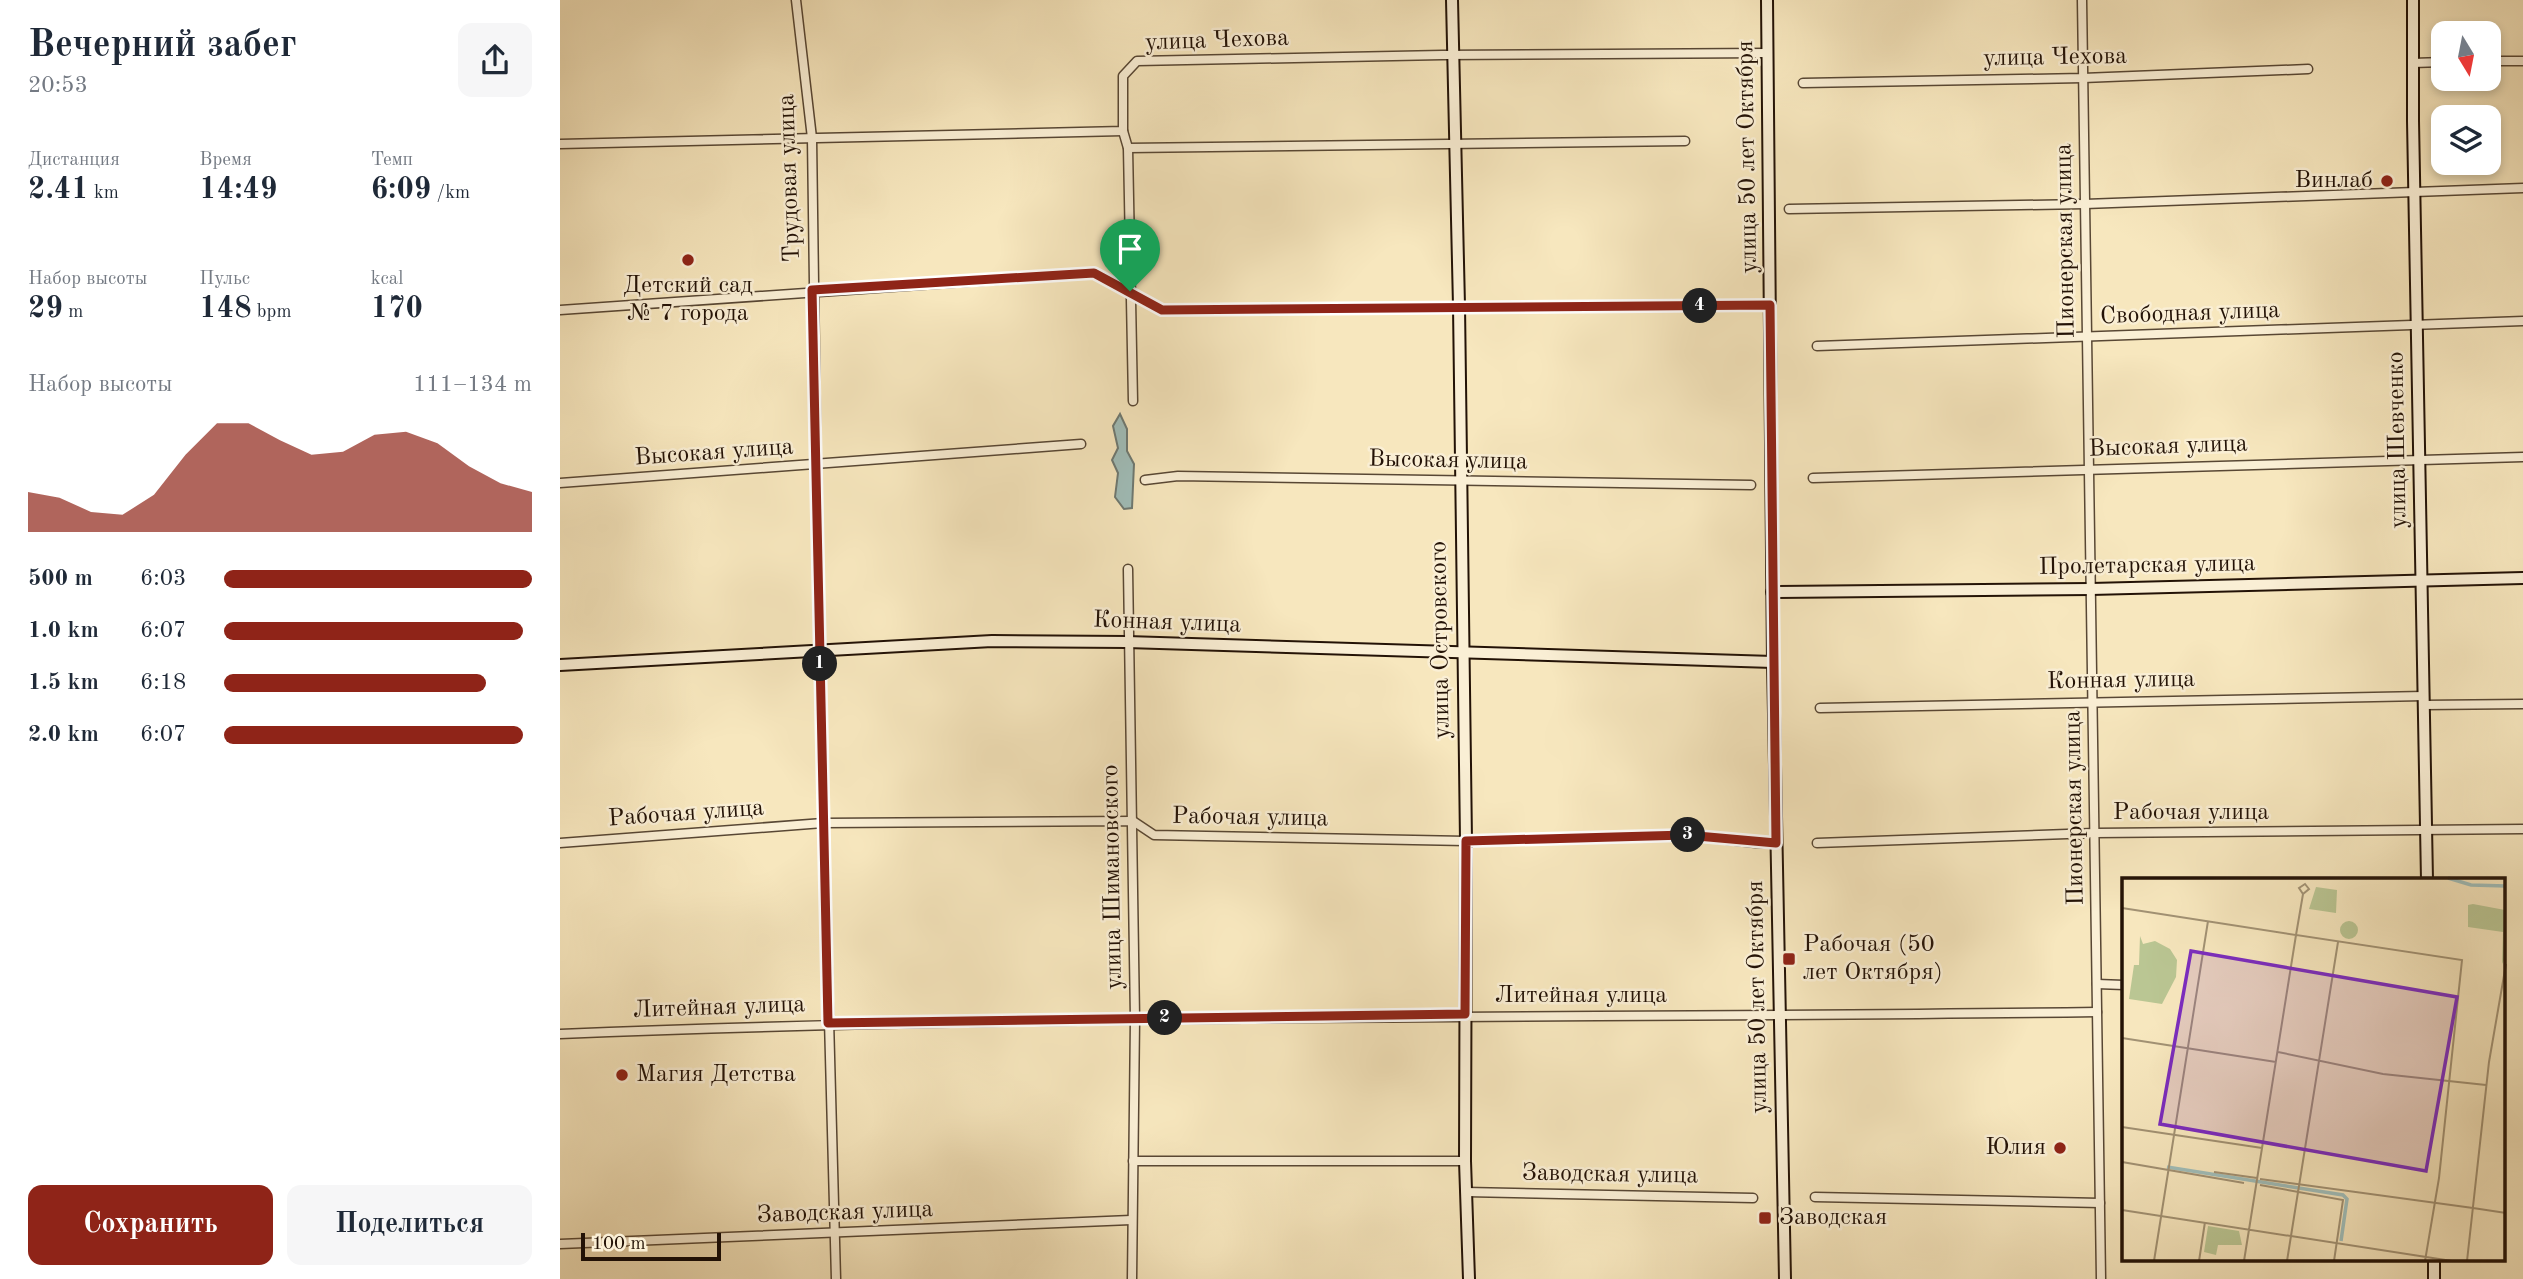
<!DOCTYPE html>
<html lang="ru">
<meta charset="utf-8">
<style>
:root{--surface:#fff;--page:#f6f6f7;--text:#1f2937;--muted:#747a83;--accent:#8f2418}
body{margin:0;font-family:"Old Standard TT",serif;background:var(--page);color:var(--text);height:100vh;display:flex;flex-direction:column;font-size:26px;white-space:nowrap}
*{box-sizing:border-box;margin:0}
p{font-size:23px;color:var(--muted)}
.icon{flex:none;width:38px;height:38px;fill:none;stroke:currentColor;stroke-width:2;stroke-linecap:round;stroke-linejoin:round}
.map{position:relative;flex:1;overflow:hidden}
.drawer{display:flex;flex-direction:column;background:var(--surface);width:560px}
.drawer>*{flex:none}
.needle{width:46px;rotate:170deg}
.controls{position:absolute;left:1871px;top:21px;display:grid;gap:14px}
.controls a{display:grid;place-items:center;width:70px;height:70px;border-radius:14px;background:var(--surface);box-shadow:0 4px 10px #0003;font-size:35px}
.scale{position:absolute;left:21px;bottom:18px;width:140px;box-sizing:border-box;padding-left:7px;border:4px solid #231206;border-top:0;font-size:19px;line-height:24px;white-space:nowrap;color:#231206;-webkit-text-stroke:5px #faefd5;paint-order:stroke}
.pin{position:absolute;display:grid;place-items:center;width:60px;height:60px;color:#fff;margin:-72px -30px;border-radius:50% 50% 50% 0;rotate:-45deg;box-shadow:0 0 7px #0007}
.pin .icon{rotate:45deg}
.km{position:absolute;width:35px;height:35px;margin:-18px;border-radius:50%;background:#222;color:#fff;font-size:19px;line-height:35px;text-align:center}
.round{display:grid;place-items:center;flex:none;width:74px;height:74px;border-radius:14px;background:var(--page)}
.headline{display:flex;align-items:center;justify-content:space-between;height:119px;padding:0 28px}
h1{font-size:38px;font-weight:700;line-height:52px}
.stats{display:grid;grid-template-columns:repeat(3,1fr);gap:10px;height:119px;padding:7px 28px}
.stats div{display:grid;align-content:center}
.stats b{font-size:30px;font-weight:700}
.stats small{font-size:19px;font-weight:400}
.stats p{font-size:19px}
.chart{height:196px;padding:14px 28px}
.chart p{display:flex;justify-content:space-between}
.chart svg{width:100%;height:126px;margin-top:7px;fill:var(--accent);opacity:.7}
.cta{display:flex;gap:14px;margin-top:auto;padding:14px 28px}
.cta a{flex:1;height:80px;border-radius:14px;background:var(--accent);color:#fff;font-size:28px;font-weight:700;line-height:80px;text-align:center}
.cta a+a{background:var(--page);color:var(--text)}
ul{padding:0 28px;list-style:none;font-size:23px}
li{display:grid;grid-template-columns:112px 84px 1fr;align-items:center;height:52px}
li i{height:18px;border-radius:9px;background:var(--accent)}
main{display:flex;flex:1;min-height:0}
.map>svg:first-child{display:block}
</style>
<main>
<section class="drawer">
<div class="headline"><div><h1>Вечерний забег</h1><p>20:53</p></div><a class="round"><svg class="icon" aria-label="share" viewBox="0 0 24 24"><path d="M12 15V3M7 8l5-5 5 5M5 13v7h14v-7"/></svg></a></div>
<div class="stats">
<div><p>Дистанция</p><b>2.41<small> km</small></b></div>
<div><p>Время</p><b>14:49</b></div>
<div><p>Темп</p><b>6:09<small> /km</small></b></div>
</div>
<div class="stats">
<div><p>Набор высоты</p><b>29<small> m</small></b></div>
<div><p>Пульс</p><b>148<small> bpm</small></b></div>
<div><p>kcal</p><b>170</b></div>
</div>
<div class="chart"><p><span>Набор высоты</span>111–134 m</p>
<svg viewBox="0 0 160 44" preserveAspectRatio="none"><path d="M0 44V30L10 32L20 37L30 38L40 31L50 17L60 6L70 6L80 12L90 17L100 16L110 10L120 9L130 13L140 21L150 27L160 30V44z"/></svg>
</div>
<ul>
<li><b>500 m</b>6:03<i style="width:100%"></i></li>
<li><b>1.0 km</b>6:07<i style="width:97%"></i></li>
<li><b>1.5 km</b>6:18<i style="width:85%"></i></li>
<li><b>2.0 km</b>6:07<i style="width:97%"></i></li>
</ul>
<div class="cta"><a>Сохранить</a><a>Поделиться</a></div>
</section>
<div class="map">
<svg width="1963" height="1279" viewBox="0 0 1963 1279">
<rect width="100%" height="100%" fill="#f7e7be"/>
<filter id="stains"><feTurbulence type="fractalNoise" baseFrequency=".00286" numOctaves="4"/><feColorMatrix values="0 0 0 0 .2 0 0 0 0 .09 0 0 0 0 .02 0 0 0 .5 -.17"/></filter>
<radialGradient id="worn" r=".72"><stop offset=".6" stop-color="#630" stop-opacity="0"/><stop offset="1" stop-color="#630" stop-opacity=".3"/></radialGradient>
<!-- water -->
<path fill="#a0beba" stroke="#6e7972" stroke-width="2" d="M560 414 567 429V451L574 464 572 508 564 509 555 497 558 473 552 460 558 448 553 426Z"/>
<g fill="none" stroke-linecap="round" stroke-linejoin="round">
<defs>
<g id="street">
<path d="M236 0 252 138 259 649 276 1279"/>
<path d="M1522 0 1541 1279"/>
<path d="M1928 61H1963"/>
<path d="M1853 63 1883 62"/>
<path d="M1243 83 1523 78 1748 69"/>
<path d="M563 131 568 148 573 401"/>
<path d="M0 144 563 131V76L577 61 882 55 1208 53"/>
<path d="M568 148 1125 141"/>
<path d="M1229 209 1525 204 1963 188"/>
<path d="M0 310 534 273 602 310 1210 305"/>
<path d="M1257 346 1963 321"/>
<path d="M1253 478 1963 457"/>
<path d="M585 480 618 476 1191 485"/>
<path d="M0 483 521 444"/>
<path d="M568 569 575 1019 572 1279"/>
<path d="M1864 705 1963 704"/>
<path d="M1260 708 1864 696"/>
<path d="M0 843 263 823 573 821 594 835 906 841 1126 835 1196 843H1216"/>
<path d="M1257 843 1535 833 1963 829"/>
<path d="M1537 984 1564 985"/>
<path d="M0 1034C512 1013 1025 1019 1537 1012"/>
<path d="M573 1161H905"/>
<path d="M906 1192 1193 1198"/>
<path d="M1255 1197 1540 1203"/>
<path d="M0 1244 571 1220"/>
</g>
<g id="secondary">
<path d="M892 0 899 306 906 841 905 1161 909 1279"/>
<path d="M1207 0 1213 662 1225 1279"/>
<path d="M1853 0V121L1867 880"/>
<path d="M1212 592 1531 589 1963 578"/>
<path d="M0 665 432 641 567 642 1213 662"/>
<path d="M1874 1260V1279"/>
</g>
</defs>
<!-- street casing -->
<use href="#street" stroke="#584734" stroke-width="11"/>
<!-- secondary casing -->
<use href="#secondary" stroke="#231206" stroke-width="14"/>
<!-- street -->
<use href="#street" stroke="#faefd5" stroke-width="8"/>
<!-- secondary -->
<use href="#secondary" stroke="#faefd5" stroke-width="10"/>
</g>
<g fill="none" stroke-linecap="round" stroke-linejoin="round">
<defs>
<path id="route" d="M534 273 602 310 1210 305 1216 843 1126 835 906 841 905 1014 268 1023 252 290Z"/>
</defs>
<!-- route casing -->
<use href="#route" stroke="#fff" stroke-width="14"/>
<!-- route -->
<use href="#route" stroke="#8f2418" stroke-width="9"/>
</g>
<!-- markers -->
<g fill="#8f2418" stroke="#faefd5" stroke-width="2.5">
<circle cx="1827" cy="181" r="7"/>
<circle cx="128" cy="260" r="7"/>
<rect x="1222" y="952" width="14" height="14" rx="3.5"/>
<circle cx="62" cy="1075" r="7"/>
<circle cx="1500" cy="1148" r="7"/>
<rect x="1198" y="1211" width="14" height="14" rx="3.5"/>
</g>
<g text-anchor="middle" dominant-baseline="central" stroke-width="5" stroke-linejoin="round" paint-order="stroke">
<!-- street labels -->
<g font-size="24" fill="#231206" stroke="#faefd5">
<text transform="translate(657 41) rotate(-2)">улица Чехова</text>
<text transform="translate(1495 58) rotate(-1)">улица Чехова</text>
<text transform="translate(1188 157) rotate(-91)">улица 50 лет Октября</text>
<text transform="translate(230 178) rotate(-92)">Трудовая улица</text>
<text transform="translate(1506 241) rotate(-91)">Пионерская улица</text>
<text transform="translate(1630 314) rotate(-2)">Свободная улица</text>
<text transform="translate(1838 440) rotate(-91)">улица Шевченко</text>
<text transform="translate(1608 447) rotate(-2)">Высокая улица</text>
<text transform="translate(154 453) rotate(-4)">Высокая улица</text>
<text transform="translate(888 461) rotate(1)">Высокая улица</text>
<text transform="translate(1587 566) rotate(-1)">Пролетарская улица</text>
<text transform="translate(607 623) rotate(2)">Конная улица</text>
<text transform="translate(881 640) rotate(-91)">улица Островского</text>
<text transform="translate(1561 681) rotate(-1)">Конная улица</text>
<text transform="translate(1515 808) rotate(-91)">Пионерская улица</text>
<text x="1631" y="813">Рабочая улица</text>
<text transform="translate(126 814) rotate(-4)">Рабочая улица</text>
<text transform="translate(690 818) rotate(1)">Рабочая улица</text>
<text transform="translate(553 877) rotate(-91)">улица Шимановского</text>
<text x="1021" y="996">Литейная улица</text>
<text transform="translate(1198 997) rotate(-91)">улица 50 лет Октября</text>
<text transform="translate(159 1008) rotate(-2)">Литейная улица</text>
<text transform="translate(1050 1175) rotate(1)">Заводская улица</text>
<text transform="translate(285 1213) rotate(-2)">Заводская улица</text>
</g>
<!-- poi labels -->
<g font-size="24" fill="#231206" stroke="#faefd5" text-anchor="start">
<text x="1813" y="181" text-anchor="end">Винлаб</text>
<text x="128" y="286" text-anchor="middle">Детский сад<tspan x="128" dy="28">№ 7 города</tspan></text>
<text x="1243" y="945">Рабочая (50<tspan x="1243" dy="28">лет Октября)</tspan></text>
<text x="76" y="1075">Магия Детства</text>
<text x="1486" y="1148" text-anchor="end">Юлия</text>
<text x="1219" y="1218">Заводская</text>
</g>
</g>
<!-- overview -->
<g transform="translate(1562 878)">
<rect width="383" height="383" fill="#f7e7be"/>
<path d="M194 9 215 12 214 35 187 31ZM351 26 383 32 384 78 380 86 381 54 346 49V27ZM218 52a9 9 0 1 1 18 0a9 9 0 1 1-18 0ZM18 58 21 66 33 63 48 71 55 82 54 99 40 126 7 121 12 87H17ZM86 348 117 353 120 367H96L94 377 82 374Z" fill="#bac693"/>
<path fill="none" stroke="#a0beba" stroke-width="3.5" d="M326 0 349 7 384 8M45 289 221 317 225 321 219 363"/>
<path fill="none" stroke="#a29274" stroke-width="2" d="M181 16 177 10 183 6 187 11 181 16 174 57 340 82 317 300 303 383M0 30 174 57 122 383M0 160 154 184M156 174 261 196 364 207M0 249 140 270M0 284 122 305M92 294 135 300M138 301 351 330M138 307 221 322 212 383M351 330 384 335M0 332 330 383M32 383 86 43M77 383 83 344M165 383 216 64M345 383 367 184 384 86"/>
<path fill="#7b2cbf" fill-opacity="0.15" stroke="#7b2cbf" stroke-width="3.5" d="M69 73 335 119 304 293 38 246Z"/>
<rect width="383" height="383" fill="none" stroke="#231206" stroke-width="3.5"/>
</g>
<rect width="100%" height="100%" filter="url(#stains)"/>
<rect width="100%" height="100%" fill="url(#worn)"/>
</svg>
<div class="controls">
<a><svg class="needle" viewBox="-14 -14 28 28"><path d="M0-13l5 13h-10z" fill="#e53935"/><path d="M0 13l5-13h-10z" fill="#747a83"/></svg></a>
<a><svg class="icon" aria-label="layers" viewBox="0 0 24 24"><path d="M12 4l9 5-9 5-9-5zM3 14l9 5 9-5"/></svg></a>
</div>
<div class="scale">100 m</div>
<div class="pin" style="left:570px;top:291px;background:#1e9e55"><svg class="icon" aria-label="arrive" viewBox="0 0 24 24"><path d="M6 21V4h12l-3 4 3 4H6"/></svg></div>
<b class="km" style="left:260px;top:664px">1</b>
<b class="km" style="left:605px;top:1018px">2</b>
<b class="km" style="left:1128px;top:835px">3</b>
<b class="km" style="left:1140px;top:306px">4</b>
</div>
</main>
